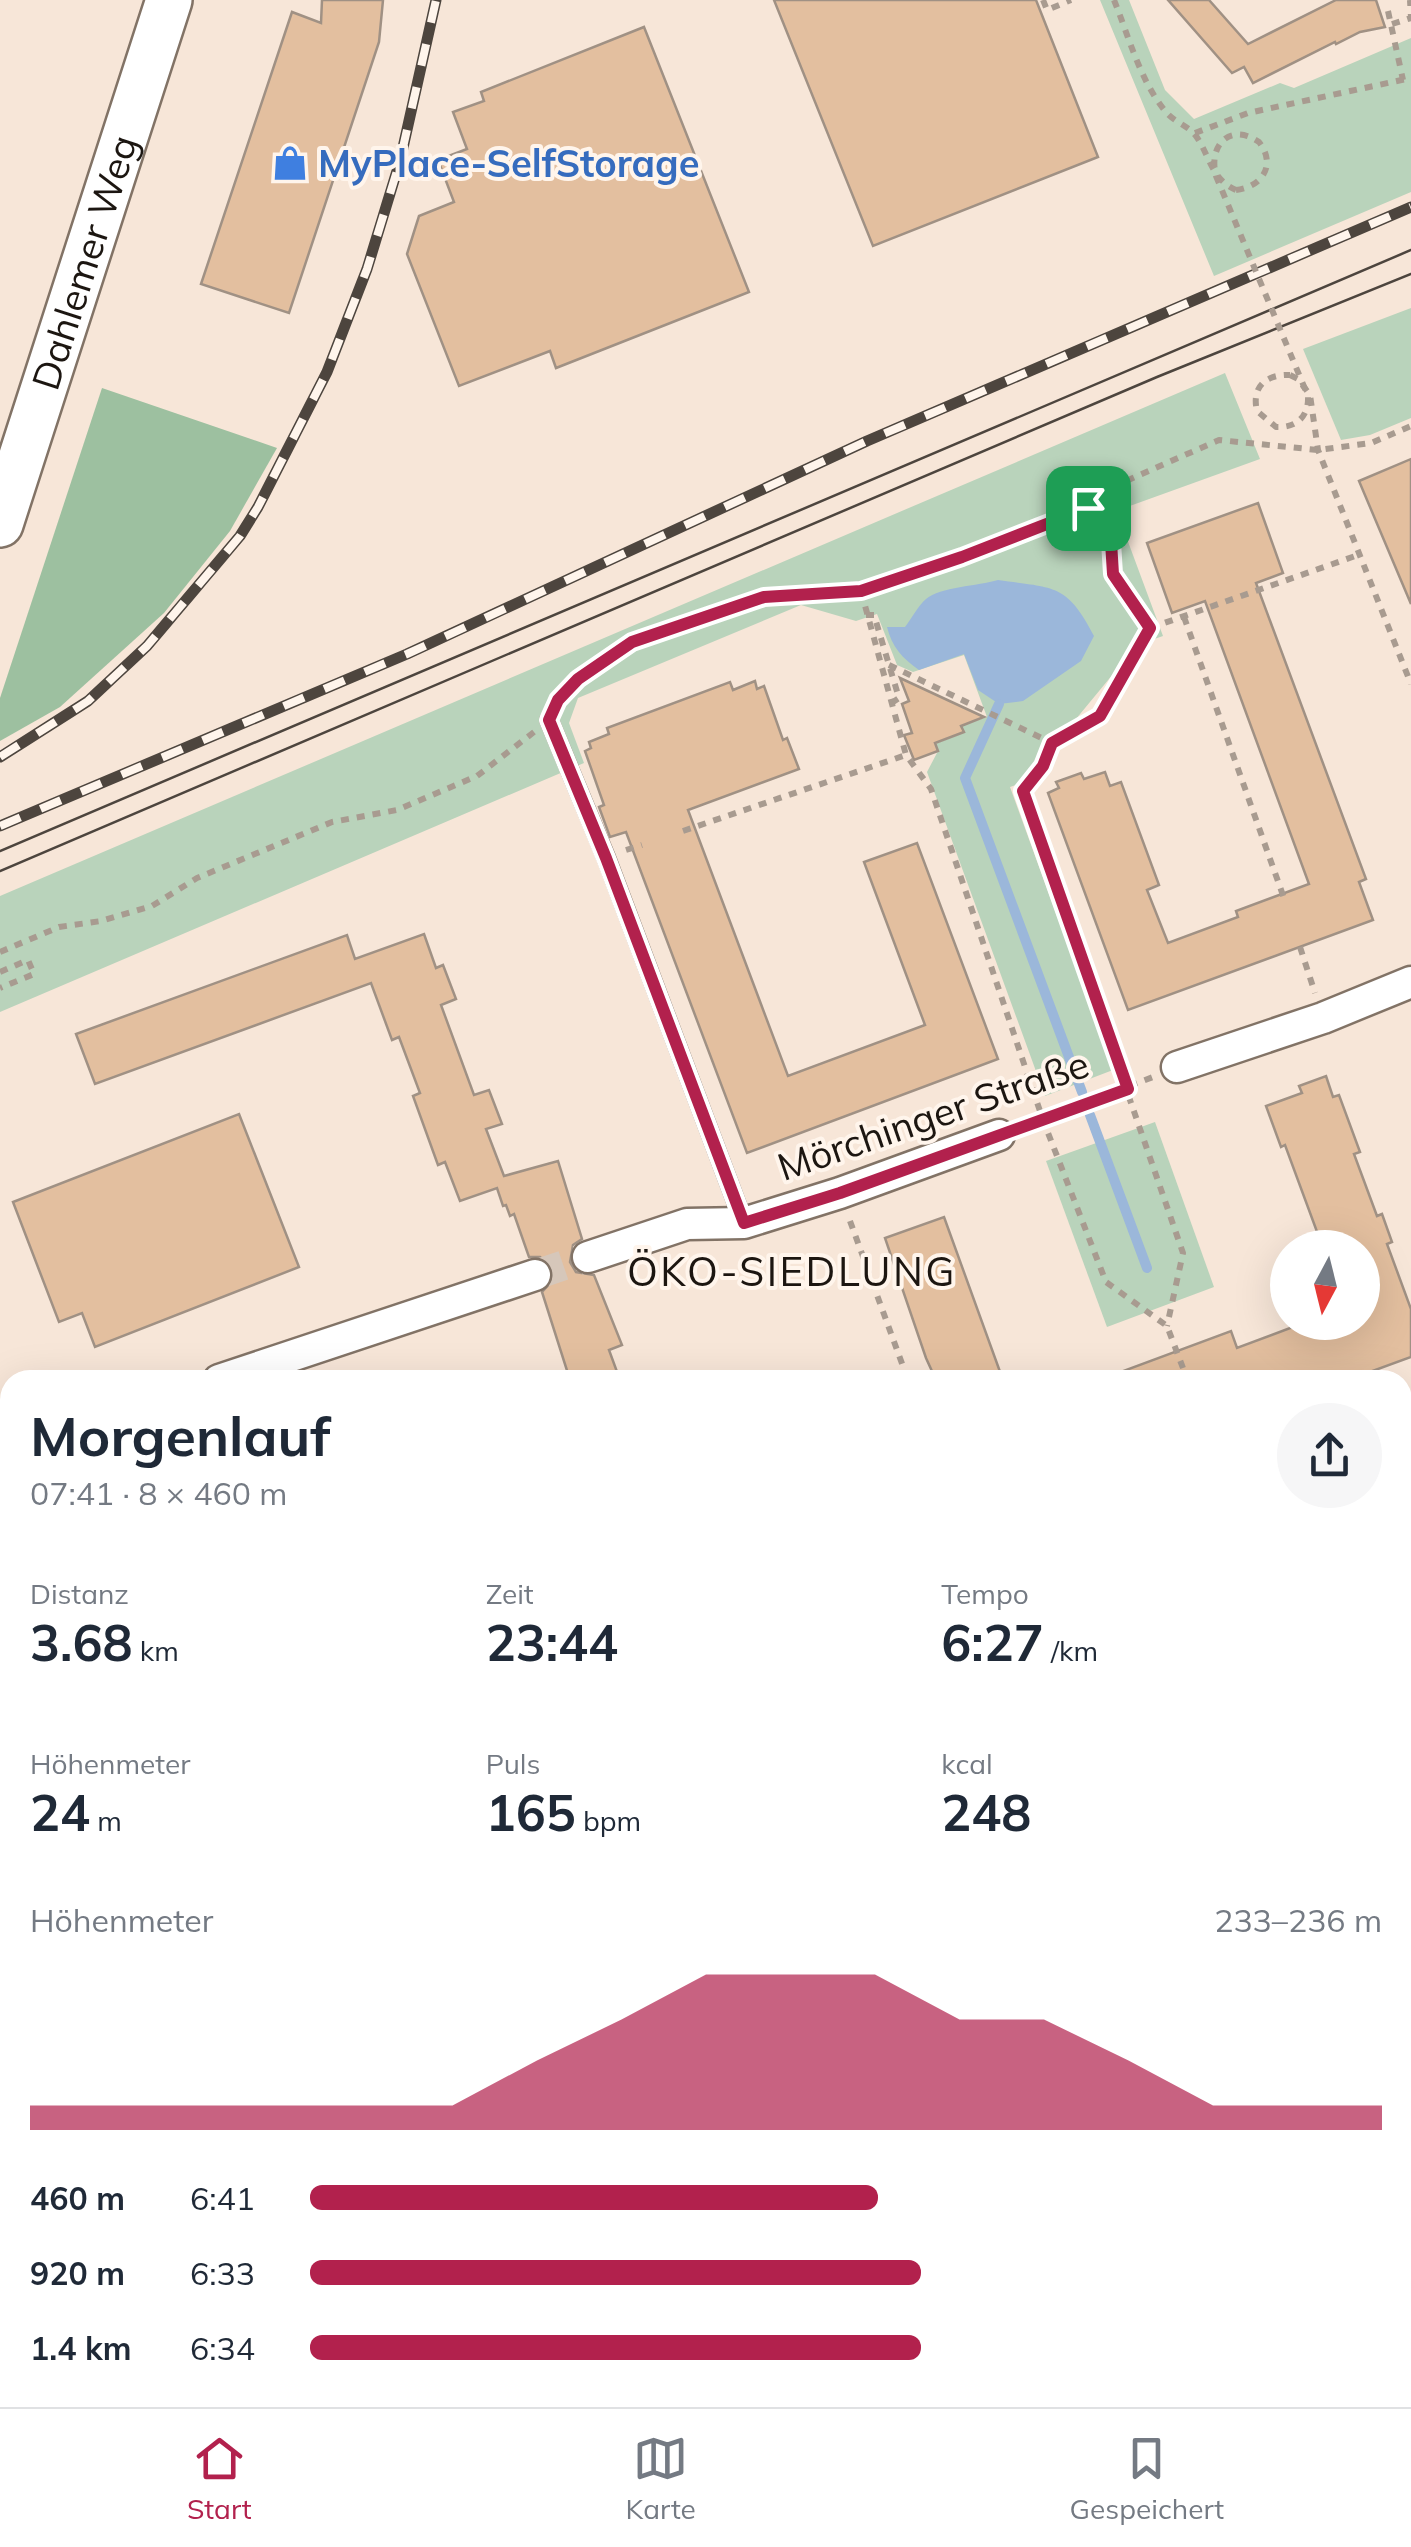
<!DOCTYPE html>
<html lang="de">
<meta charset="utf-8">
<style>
:root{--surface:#fff;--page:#f6f6f7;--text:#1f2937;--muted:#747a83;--line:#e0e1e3;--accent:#b2214d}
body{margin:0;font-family:Mulish,sans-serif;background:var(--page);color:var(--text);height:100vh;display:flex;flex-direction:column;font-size:38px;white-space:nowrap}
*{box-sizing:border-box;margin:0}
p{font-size:32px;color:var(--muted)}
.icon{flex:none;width:55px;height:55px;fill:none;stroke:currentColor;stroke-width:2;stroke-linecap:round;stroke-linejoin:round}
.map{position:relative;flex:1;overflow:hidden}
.panel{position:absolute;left:0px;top:1370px;width:1412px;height:1038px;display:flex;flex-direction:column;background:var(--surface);border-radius:30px 30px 0 0;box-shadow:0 10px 40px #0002}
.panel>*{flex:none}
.needle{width:65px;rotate:187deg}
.buttons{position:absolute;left:1270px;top:1230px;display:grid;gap:20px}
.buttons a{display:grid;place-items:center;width:110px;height:110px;border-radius:50%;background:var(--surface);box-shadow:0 10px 40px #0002;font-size:50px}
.pin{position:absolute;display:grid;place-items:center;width:85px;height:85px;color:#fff;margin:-42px;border-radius:20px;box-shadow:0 5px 15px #0006}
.round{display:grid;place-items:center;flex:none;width:105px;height:105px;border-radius:52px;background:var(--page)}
.summary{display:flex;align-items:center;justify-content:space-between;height:170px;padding:0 30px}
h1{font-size:55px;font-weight:700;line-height:75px}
.metrics{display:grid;grid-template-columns:repeat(3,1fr);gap:15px;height:170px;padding:10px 30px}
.metrics div{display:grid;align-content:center}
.metrics b{font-size:50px;font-weight:700}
.metrics small{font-size:28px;font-weight:400}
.metrics p{font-size:28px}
.chart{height:280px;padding:20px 30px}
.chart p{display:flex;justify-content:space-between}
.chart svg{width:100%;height:180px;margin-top:10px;fill:var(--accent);opacity:.7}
ul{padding:0 30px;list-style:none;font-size:32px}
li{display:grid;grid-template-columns:160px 120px 1fr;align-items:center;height:75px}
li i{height:25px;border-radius:12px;background:var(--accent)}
.tab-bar{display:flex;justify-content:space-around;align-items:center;height:140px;border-top:2px solid var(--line);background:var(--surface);font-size:28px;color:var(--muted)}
.tab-bar a{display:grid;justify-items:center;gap:5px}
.tab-bar .active{color:var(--accent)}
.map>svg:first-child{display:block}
</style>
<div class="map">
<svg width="1411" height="2407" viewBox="0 0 1411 2407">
<rect width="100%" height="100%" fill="#f7e6d8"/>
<!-- green -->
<g fill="#b9d3bb">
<path d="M1100 0H1129L1165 90 1194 119 1280 83 1294 88 1411 38V192L1214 276Z"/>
<path d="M1411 308V418L1370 435 1341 440 1303 349Z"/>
<path d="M1225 373 1260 459 1127 507 1120 520 1163 636 1137 645 1024 782 1010 787 1113 1070 1045 1096 927 772 938 751 935 744 963 733 961 726 987 717 964 655 913 672 897 665 877 614 856 621 801 605 578 698 569 723 584 763 0 1012V896Z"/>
<path d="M1155 1122 1214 1287 1107 1327 1046 1161Z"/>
</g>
<!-- forest -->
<path fill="#9dc0a0" d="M102 388 277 448 230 531 164 613 60 707 0 741V698Z"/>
<!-- water -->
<path fill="#9bb7da" d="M998 580C1054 588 1067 583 1094 636L1081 661 1023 701 999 704 978 690 964 654 919 670C902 658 892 647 887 627H905C912 618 918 606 926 599 940 587 978 586 998 580Z"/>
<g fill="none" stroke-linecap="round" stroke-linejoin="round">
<!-- stream -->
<g stroke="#9bb7da" stroke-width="10">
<path d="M999 704 965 778 1082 1092"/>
<path d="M1090 1115 1147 1268"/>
</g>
</g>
<!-- building -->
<g fill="#e3bf9f" stroke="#a09184" stroke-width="2.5">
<path d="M322 0H383L379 42 289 313 201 284 292 12 321 23Z"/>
<path d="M774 0H1036L1098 157 873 246Z"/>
<path d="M1168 0H1209L1248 44 1336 0H1376L1385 27 1360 32 1336 44 1335 42 1253 83 1244 67 1232 73Z"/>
<path d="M644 27 749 292 556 368 550 351 459 386 407 254 419 216 454 202 438 160 467 149 453 112 484 101 481 92Z"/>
<path d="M1411 459V604L1359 481Z"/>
<path d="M1258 503 1283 573 1256 583 1366 879 1359 882 1373 920 1128 1010 1048 793 1059 788 1056 782 1081 773 1084 779 1105 772 1110 786 1121 782 1159 885 1147 890 1168 943 1238 917 1236 911 1309 884 1205 601 1172 613 1147 543Z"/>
<path d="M900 678 984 717 961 726 964 732 935 743 938 751 914 760 904 735 912 733 902 704 909 701Z"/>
<path d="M755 681 757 689 764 686 783 740 787 738 799 769 688 810 788 1076 925 1025 864 862 917 843 998 1059 747 1153 626 832 610 837 599 807 604 805 585 751 591 748 589 742 609 734 607 728 730 682 733 690Z"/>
<path d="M424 934 436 968 443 965 456 999 441 1005 474 1095 489 1090 502 1124 486 1129 504 1176 558 1161 582 1239 573 1245 570 1262 576 1272 594 1275 622 1345 609 1350 620 1380H570L542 1292 553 1280 552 1268 540 1257H529L514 1214 510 1216 506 1205 503 1206 497 1188 460 1201 445 1162 438 1165 413 1096 420 1093 399 1037 392 1040 371 983 95 1084 76 1034 347 935 355 959Z"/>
<path d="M1326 1076 1333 1097 1339 1095 1360 1152 1354 1154 1377 1216 1382 1214 1392 1242 1387 1244 1411 1309V1357L1348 1380H1107V1377L1231 1331 1237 1348 1306 1322H1362V1248H1323L1285 1145 1281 1147 1266 1106 1302 1093 1299 1086Z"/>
<path d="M239 1114 299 1267 95 1347 82 1313 59 1322 13 1202Z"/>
<path d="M944 1217 1003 1380H936L926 1358 885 1238Z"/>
</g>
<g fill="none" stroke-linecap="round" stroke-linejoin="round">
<!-- street-tunnel -->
<path stroke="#d6c7ba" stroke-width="30" stroke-dasharray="30 15" stroke-linecap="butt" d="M535 1275 588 1257"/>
<defs>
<path id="lane" d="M549 720 606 857 744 1223"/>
<g id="street">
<path d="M1177 1067 1323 1018 1411 982"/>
<path d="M588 1257 687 1224 744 1223 840 1193 999 1135"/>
<path d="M219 1380 535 1275"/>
<path d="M0 1455 10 1451"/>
<path d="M1402 2132 1411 2130"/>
<path d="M0 2336 10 2340"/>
<path d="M156 2398 183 2407"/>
<path d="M1269 2407 1272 2398"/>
</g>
<g id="secondary">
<path id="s1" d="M0 524 169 0"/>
</g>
<g id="primary">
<path d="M1402 1582 1411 1579"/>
<path d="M1402 1678 1411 1675"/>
<path d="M0 2095 10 2091"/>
<path d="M0 2191 10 2187"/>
</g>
</defs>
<!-- lane casing -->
<use href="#lane" stroke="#827366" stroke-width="20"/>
<!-- street casing -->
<use href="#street" stroke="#827366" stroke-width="35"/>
<!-- secondary casing -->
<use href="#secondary" stroke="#827366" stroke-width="50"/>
<!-- primary casing -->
<use href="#primary" stroke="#91591f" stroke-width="55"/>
<!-- path -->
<g stroke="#a89b90" stroke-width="6" stroke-dasharray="8 8" stroke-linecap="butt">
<path d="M1043 0 1047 10 1071 0"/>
<path d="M1114 0C1129 37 1140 81 1166 112 1174 122 1189 126 1196 136 1210 156 1211 179 1236 190"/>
<path d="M1388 11 1403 80"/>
<path d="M1392 24 1411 18 1410 0"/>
<path d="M1195 133 1248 113 1411 78"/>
<path d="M1290 375 1298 379 1310 395 1318 450 1411 684"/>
<path d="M861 591 906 755 931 789 1043 1120 1106 1282 1167 1326 1183 1368"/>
<path d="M866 615H874L899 698 893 702"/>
<path d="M1184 617 1285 901"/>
<path d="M1150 628 1361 554"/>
<path d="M889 665 1052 743 1043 767 1023 791 1183 1253 1167 1326"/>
<path d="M556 703 578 679 632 642 764 597 861 591 963 557 1088 508 1119 484 1219 440 1318 450 1371 443 1411 426"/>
<path d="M1052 743 1100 716 1150 628 1113 574 1111 541 1088 508"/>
<path d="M683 831 906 755"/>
<path d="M626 850 642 845"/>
<path d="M1300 947 1315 993"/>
<path d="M0 952 59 927 101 921 152 906 197 878 332 822 397 810 477 776 534 732"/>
<path d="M0 972 28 960 34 974 0 988"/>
<path d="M1025 1126 1153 1077"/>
<path d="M850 1221 908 1380"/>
<path d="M96 2398 121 2407"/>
<path d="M225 2398 250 2407"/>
<path d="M874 2403 876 2398"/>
</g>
<!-- lane -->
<use href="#lane" stroke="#fff" stroke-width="15"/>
<!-- street -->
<use href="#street" stroke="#fff" stroke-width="30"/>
<!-- secondary -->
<use href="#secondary" stroke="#fff" stroke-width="45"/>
<!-- primary -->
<use href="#primary" stroke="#e3b17d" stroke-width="50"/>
<!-- tram -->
<g stroke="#4d453e" stroke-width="2.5">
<path d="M0 851 1411 250"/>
<path d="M0 871 1157 377 1411 274"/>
</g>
<defs>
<g id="rail">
<path d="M0 757 88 701 147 646 240 536 258 507 327 372 367 269 400 161 436 0"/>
<path d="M0 826 407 654 867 441 1411 207"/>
</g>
</defs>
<!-- rail casing -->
<use href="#rail" stroke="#4d453e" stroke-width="11"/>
<!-- rail -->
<use href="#rail" stroke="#fff5ec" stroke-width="8" stroke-dasharray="22" stroke-linecap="butt"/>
<!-- path-bridge -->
<path stroke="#a89b90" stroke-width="6" stroke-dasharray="8 8" stroke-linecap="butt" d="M1236 190C1262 187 1277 165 1259 142 1230 122 1208 145 1216 176L1308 396C1309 417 1296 428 1276 427L1257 411C1251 386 1267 374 1290 375"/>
</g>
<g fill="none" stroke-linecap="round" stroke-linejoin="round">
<defs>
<path id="route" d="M1088 508 1111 542 1113 574 1150 628 1100 716 1052 743 1043 766 1023 791 1128 1089 840 1193 744 1223 606 858 549 720 558 700 578 679 632 642 764 597 861 591 962 557Z"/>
</defs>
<!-- route casing -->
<use href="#route" stroke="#fff" stroke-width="20"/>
<!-- route -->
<use href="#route" stroke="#b2214d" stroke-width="12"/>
</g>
<!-- icons -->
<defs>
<symbol id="shop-bare" viewBox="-9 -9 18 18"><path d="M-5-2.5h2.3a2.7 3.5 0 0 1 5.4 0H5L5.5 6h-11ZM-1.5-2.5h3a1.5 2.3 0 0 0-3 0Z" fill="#3f7fe0" stroke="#fff5ec" stroke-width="2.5" paint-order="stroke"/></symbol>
</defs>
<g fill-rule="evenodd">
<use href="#shop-bare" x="265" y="138" width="50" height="50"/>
</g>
<g text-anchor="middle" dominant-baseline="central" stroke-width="8" stroke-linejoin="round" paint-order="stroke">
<!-- shop labels -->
<g font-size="38" font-weight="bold" fill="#366cbe" stroke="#fff5ec" text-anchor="start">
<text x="318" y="163">MyPlace-SelfStorage</text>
</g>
<!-- street labels -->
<g font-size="38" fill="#1c1611" stroke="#fff5ec">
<text stroke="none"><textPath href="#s1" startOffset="275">Dahlemer Weg</textPath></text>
<text transform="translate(933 1115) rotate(-19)">Mörchinger Straße</text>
</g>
<!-- neighbourhood labels -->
<g font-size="40" letter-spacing="2.5" fill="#1c1611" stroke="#fff5ec">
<text x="792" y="1271">ÖKO-SIEDLUNG</text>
</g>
</g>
</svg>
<div class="buttons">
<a><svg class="needle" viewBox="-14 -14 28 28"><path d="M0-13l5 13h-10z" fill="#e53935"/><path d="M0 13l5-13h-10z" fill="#747a83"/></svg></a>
</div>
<div class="pin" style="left:1088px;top:508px;background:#1e9e55"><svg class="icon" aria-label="arrive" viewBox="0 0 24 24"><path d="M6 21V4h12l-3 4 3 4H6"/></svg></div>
<section class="panel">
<div class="summary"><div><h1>Morgenlauf</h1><p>07:41 · 8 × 460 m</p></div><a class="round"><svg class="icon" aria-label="share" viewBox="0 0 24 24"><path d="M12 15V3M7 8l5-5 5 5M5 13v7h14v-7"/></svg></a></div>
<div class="metrics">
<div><p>Distanz</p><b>3.68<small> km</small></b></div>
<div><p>Zeit</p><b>23:44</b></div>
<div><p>Tempo</p><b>6:27<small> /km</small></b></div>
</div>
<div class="metrics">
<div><p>Höhenmeter</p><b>24<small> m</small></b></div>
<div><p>Puls</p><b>165<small> bpm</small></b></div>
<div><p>kcal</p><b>248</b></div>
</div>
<div class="chart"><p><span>Höhenmeter</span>233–236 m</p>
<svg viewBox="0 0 160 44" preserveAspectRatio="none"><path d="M0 44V38L10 38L20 38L30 38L40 38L50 38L60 27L70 17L80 6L90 6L100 6L110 17L120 17L130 27L140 38L150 38L160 38V44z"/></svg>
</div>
<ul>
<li><b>460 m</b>6:41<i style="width:53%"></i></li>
<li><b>920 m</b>6:33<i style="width:57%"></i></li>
<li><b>1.4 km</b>6:34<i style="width:57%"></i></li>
</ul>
</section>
</div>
<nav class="tab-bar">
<a class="active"><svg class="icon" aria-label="home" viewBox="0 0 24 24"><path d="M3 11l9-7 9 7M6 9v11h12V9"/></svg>Start</a>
<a><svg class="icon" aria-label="map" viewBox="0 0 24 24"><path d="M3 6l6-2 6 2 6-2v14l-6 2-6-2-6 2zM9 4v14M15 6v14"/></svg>Karte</a>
<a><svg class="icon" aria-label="saved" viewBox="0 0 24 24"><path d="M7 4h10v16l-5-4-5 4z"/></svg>Gespeichert</a>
</nav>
